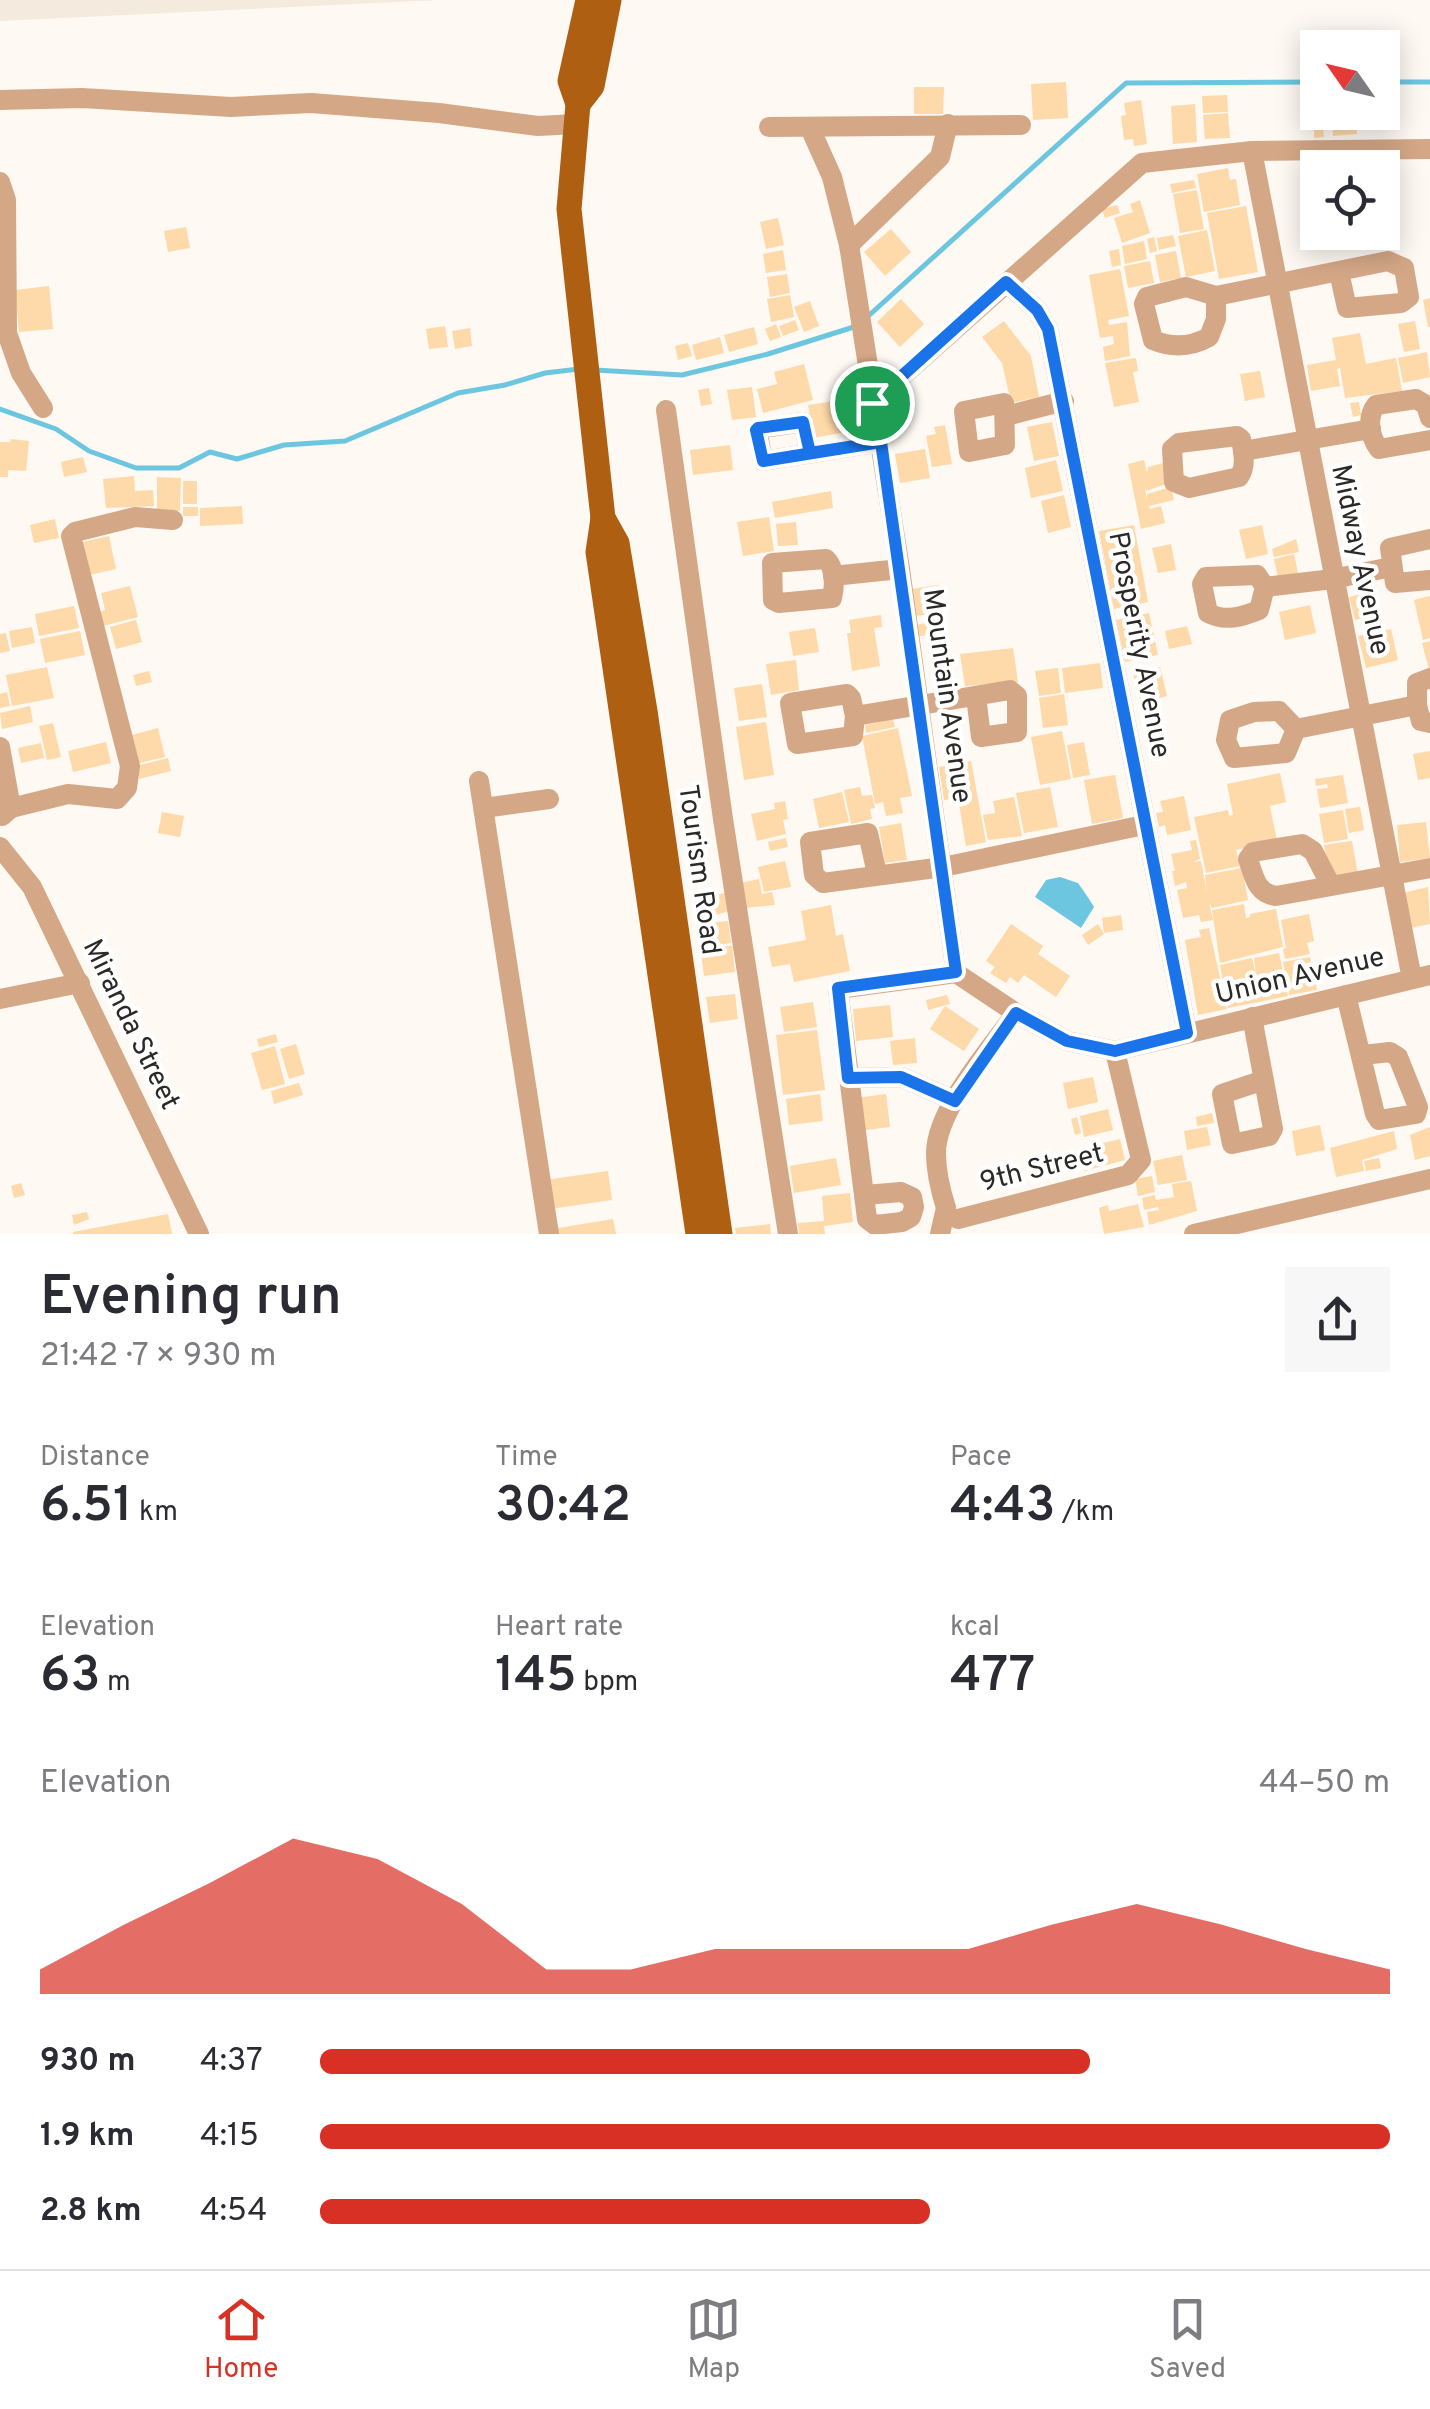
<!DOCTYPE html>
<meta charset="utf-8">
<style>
:root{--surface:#fff;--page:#f7f7f7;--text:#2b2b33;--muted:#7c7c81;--line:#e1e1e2;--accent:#d93025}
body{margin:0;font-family:Overpass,sans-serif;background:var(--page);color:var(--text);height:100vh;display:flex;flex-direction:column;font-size:38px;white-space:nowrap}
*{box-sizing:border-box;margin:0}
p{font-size:32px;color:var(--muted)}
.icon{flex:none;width:55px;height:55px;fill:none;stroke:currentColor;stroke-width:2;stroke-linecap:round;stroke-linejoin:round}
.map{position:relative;height:1234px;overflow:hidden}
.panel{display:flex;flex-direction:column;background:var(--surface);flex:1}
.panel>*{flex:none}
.needle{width:65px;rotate:304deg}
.buttons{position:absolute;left:1300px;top:30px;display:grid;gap:20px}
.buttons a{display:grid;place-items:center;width:100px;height:100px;border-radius:0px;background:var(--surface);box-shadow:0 5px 25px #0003;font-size:50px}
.pin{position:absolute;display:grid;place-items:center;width:85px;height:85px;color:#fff;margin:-42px;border:5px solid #fff;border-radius:50%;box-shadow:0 2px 10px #0007}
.round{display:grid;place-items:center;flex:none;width:105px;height:105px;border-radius:0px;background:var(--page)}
.headline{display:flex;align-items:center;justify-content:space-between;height:170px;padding:0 40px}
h1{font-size:55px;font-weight:600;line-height:75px}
.figures{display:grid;grid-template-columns:repeat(3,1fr);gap:15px;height:170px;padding:10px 40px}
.figures div{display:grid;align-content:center}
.figures b{font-size:50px;font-weight:600}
.figures small{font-size:28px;font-weight:400}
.figures p{font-size:28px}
.chart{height:280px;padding:20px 40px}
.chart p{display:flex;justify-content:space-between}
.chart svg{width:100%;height:180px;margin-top:10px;fill:var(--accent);opacity:.7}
ul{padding:0 40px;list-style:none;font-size:32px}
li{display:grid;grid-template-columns:160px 120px 1fr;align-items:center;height:75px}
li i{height:25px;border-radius:12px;background:var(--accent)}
.tabs{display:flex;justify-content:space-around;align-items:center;height:140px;border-top:2px solid var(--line);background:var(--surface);font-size:28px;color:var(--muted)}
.tabs a{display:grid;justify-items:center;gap:5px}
.tabs .selected{color:var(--accent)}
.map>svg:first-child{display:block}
</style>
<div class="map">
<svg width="1430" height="1234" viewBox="0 0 1430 1234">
<rect width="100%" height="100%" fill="#fef9f2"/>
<!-- built -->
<path fill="#f4eade" d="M0 0H438L0 21Z"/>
<!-- water -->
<path fill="#6dc6e0" d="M1060 877 1078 883C1080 886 1093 904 1094 907L1081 928 1035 897 1046 880Z"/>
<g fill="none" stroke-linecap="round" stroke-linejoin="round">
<!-- stream -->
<g stroke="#6dc6e0" stroke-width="5">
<path d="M1382 82H1430"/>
<path d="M865 319 1126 83 1318 82"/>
<path d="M595 370 682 375 768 354 857 326"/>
<path d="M0 409 56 429 89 451 136 468H179L210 452 237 459 284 445 345 441 458 393 505 385 545 373 579 369"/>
</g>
</g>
<!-- building -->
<g fill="#fed9a9">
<path d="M1066 82 1068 118 1033 120 1031 84Z"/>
<path d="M914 87H944L943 114H914Z"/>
<path d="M1227 95 1228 112 1203 113 1202 96Z"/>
<path d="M1141 100 1147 144 1134 146 1133 139 1124 140 1121 116 1126 115 1124 103Z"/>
<path d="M1195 104 1197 142 1173 144 1171 106Z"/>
<path d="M1332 112H1355L1357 134 1333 136Z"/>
<path d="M1228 113 1230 138 1205 139 1203 115Z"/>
<path d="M1322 113 1324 137 1314 138V128L1305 129 1304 114Z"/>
<path d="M1228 168 1230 180 1236 179 1240 205 1204 212 1197 174Z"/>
<path d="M1388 171 1394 197 1382 199V172Z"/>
<path d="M1194 180 1196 188 1172 193 1170 184Z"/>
<path d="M1197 190 1204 229 1180 233 1173 194Z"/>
<path d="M1140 200 1150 233 1122 243 1114 218 1133 212 1130 204Z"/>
<path d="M1117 205 1120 213 1105 218 1102 209Z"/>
<path d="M1246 206 1258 272 1219 279 1207 213Z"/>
<path d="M778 218 784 245 766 249 760 222Z"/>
<path d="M186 227 190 248 168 252 164 231Z"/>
<path d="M891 229 911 252 885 276 864 252Z"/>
<path d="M1207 230 1215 271 1186 277 1178 236Z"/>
<path d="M1173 235 1176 246 1159 250 1157 238Z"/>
<path d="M1154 237 1157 251 1150 253 1147 239Z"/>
<path d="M1144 241 1147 259 1125 264 1122 246Z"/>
<path d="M1119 249 1121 265 1112 267 1109 251Z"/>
<path d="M783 250 786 270 766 273 763 254Z"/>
<path d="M1176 251 1181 278 1160 282 1155 255Z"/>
<path d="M1150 261 1154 283 1128 288 1124 266Z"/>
<path d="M1120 269 1129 316 1108 320 1109 325 1127 322 1130 356 1105 361 1103 347 1114 344 1113 336 1100 338 1089 275Z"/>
<path d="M787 274 790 293 770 297 767 277Z"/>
<path d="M49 286 53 329 19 332 15 290Z"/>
<path d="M790 295 794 317 771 322 767 299Z"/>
<path d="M1430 298V327H1428L1423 300Z"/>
<path d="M901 299 924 324 900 347 877 322Z"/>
<path d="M810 301 819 326 804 332 794 307Z"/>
<path d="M795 320 799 330 783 336 779 326Z"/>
<path d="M1004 321 1031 356 1039 397 1011 403 1002 363 982 337Z"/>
<path d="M1415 321 1420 349 1404 352 1398 324Z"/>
<path d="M776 324 781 337 770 341 765 329Z"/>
<path d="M445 326 448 347 429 349 426 329Z"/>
<path d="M754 327 758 344 729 352 724 335Z"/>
<path d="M470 328 472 346 455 349 452 331Z"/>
<path d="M1360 333 1366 364 1396 358 1402 391 1345 398 1340 368 1337 369 1340 386 1311 391 1307 365 1336 360 1332 338Z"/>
<path d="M720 337 724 353 696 360 692 345Z"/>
<path d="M688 343 692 356 678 360 675 346Z"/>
<path d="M1427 352 1430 377 1403 383 1398 358Z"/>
<path d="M1136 358 1138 371 1133 372 1139 402 1114 407 1105 363Z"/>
<path d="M804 364 813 400 763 413 757 389 777 384 774 372Z"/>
<path d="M1260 371 1265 397 1245 401 1240 374Z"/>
<path d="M752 387 756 417 732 420 727 390Z"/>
<path d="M709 388 712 404 701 406 698 390Z"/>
<path d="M841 400 846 432 814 438 808 405Z"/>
<path d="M1359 402 1361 415 1353 417 1350 403Z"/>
<path d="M1052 422 1059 456 1034 461 1027 427Z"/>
<path d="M945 425 952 464 932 467 926 436 936 434 934 427Z"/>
<path d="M11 439 29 441 26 471 8 470V477H0V442H10Z"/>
<path d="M730 445 733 470 693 475 690 450Z"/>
<path d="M925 449 930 478 900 483 895 454Z"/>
<path d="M83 457 87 472 64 477 61 462Z"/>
<path d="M1056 460 1063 491 1031 498 1025 468Z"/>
<path d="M1144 460 1147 473 1148 467 1164 463 1169 483 1146 491 1144 485 1147 499V494L1171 487 1174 500 1149 506 1150 509 1161 506 1165 523 1141 529 1128 464Z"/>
<path d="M134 476 135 491 153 490 154 506 106 508 103 479Z"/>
<path d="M157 477 181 478 180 511H157Z"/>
<rect x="183" y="481" width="14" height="23"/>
<path d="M831 491 833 508 775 518 772 502Z"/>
<path d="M1064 495 1071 527 1048 533 1041 501Z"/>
<path d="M242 506 243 524 200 526V508Z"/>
<rect x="183" y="507" width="15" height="9"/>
<path d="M769 517 774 551 743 556 737 522Z"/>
<path d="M55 519 59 538 34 543 30 525Z"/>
<path d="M796 522 798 545 778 546 776 524Z"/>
<path d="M1134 525 1148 602 1114 609 1099 531Z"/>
<path d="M1262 525 1268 554 1246 559 1239 530Z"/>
<path d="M109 536 116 569 85 576 78 543Z"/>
<path d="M1296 539 1299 552 1274 557 1272 549Z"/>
<path d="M1171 544 1176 570 1158 573 1152 548Z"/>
<path d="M1294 554 1298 573 1278 578 1274 559Z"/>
<path d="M939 585 943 613 914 616 911 589Z"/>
<path d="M130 586 138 617 103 626 100 612 105 610 101 593Z"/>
<path d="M1374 591 1382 627 1366 631 1363 618 1355 620 1349 597Z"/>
<path d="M1430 596V638L1423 640 1414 600Z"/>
<path d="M1310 605 1316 633 1285 640 1279 612Z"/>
<path d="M74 606 79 628 39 636 35 614Z"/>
<path d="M1149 613 1158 655 1125 662 1116 620Z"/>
<path d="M881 615 882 627 874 628 880 666 852 671 847 633H851L849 620Z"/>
<path d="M136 620 142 642 116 649 110 627Z"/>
<path d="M938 620 940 632 916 637V625Z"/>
<path d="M1187 626 1192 644 1169 649 1165 631Z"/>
<path d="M32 627 35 643 12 648 9 631Z"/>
<path d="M815 628 819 652 793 656 789 632Z"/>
<path d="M1391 629 1398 660 1366 668 1358 636Z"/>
<path d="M80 631 85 655 45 663 40 639Z"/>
<path d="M6 633 10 651 0 653V634Z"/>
<path d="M1430 641V670H1429L1422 643Z"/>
<path d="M1013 648 1018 682 965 686 960 654Z"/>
<path d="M796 660 799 690 771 695 766 664Z"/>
<path d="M1100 663 1103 688 1065 693 1062 668Z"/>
<path d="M47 667 54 698 12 706 6 675Z"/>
<path d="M1160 667 1167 696 1141 703 1133 674Z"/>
<path d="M1058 668 1061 693 1039 696 1035 671Z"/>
<path d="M149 671 152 682 136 686 133 675Z"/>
<path d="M762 684 767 717 739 721 734 688Z"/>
<path d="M7 692 10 706 0 708V694Z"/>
<path d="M1064 694 1068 725 1043 728 1039 698Z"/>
<path d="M30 706 33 722 2 729 0 713Z"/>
<path d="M893 719 895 727 866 733 865 725Z"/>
<path d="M766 722 774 775 744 780 736 727Z"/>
<path d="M53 723 61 757 47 760 39 726Z"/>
<path d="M158 728 165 757 139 763 132 735Z"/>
<path d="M898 728 912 796 900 798 903 813 886 816 883 802 875 804 862 736Z"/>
<path d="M1062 731 1071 779 1040 785 1031 737Z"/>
<path d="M106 742 111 763 73 772 68 751Z"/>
<path d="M1084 742 1090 775 1073 778 1067 745Z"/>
<path d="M41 743 44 758 21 763 18 748Z"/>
<path d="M1430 751V778L1418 780 1413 754Z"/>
<path d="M168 758 171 771 139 779 136 766Z"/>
<path d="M971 761 986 842 966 846 958 798 944 800 939 767Z"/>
<path d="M1280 773 1286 802 1270 806 1277 841 1236 850 1240 866 1206 873 1194 817 1228 810 1229 816 1233 815 1227 784Z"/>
<path d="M1115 775 1123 818 1092 824 1084 780Z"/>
<path d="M1343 775 1348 803 1320 808 1317 789 1328 788 1327 784 1316 786 1315 779Z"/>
<path d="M860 787 862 796 872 795 875 808 870 809 872 819 851 824 844 790Z"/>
<path d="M1050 787 1058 827 1024 833 1016 793Z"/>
<path d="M842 792 849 822 819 828 813 799Z"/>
<path d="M1184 796 1191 830 1167 835 1165 825 1159 827 1156 813 1163 812 1160 801Z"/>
<path d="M1014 797 1022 836 988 840 983 815 995 813 993 801Z"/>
<path d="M785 801 788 819 783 820 786 834 757 841 751 814 775 809 774 803Z"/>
<path d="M1360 807 1364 830 1349 833 1345 809Z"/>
<path d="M1343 810 1348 839 1324 843 1319 814Z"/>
<path d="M162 812 184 816 180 837 158 833Z"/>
<path d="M1426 822 1430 858 1400 862 1397 825Z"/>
<path d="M901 823 907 860 885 863 879 827Z"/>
<path d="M786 838 788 847 770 851 768 842Z"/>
<path d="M1196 840 1200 859 1193 862 1201 861 1207 893 1205 875 1242 868 1248 900 1212 908 1209 902 1213 920 1201 922 1199 915 1183 918 1177 890 1187 888 1186 882 1175 886 1172 871H1175L1171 854 1192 850 1190 841Z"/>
<path d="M1352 841 1358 875 1330 878 1324 845Z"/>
<path d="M785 861 791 887 764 892 758 867Z"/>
<path d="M759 879 762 894 772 892 775 905 745 908 740 883Z"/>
<path d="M1428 887 1430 924 1410 928 1403 893Z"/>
<path d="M725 893 729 911 700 920 696 899Z"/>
<path d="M1244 904 1246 918 1250 917V914L1276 909 1283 947 1220 963 1212 910Z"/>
<path d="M831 905 836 936 843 934 850 971 794 982 790 964 772 967 768 947 806 940 801 911Z"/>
<path d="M1309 914 1314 941 1307 943 1310 954 1285 959 1283 949 1286 948 1281 920Z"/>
<path d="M1121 915 1123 930 1104 933 1102 918Z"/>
<path d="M728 921 731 943 712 946H732L735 972 704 976 697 924Z"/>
<path d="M1011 924 1043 946 1038 954 1070 976 1056 997 1024 975 1018 983 1010 977 1006 983 990 973 995 967 986 961Z"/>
<path d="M1098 924 1104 934 1088 945 1082 935Z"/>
<path d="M1209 928 1227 1009 1198 1015 1185 940 1201 937 1199 930Z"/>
<path d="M1279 953 1288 996 1228 1008 1220 965 1252 958 1256 975 1254 958Z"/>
<path d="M1310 957 1317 990 1289 995 1283 962Z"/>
<path d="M735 994 738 1019 710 1023 706 997Z"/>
<path d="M947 995 950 1004 928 1010 926 1000Z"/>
<path d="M813 1002 817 1027 784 1032 780 1007Z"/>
<path d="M890 1005 893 1037 856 1041 853 1009Z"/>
<path d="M945 1006 979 1029 964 1051 930 1029Z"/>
<path d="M817 1030 825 1090 783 1095 776 1035Z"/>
<path d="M276 1034 278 1042 259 1047 257 1039Z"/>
<path d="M915 1038 917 1063 893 1065 890 1041Z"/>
<path d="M296 1044 305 1074 289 1079 280 1049Z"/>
<path d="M275 1046 285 1084 262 1090 251 1053Z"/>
<path d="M1093 1077 1098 1102 1068 1109 1063 1083Z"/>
<path d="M299 1083 303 1095 274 1104 271 1091Z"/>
<path d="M820 1094 823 1121 789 1125 786 1099Z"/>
<path d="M886 1094 890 1127 859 1131 855 1098Z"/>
<path d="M1108 1109 1113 1130 1084 1137 1080 1116Z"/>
<path d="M1212 1113 1214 1123 1197 1126 1196 1117Z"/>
<path d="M1077 1117 1081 1133 1075 1135 1071 1119Z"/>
<path d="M1320 1125 1325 1150 1296 1156 1292 1131Z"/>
<path d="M1207 1127 1211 1145 1187 1150 1184 1131Z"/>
<path d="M1430 1127V1156L1415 1160 1410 1135Z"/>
<path d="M1394 1131 1397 1149 1362 1160 1364 1171 1336 1177 1330 1148Z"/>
<path d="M1120 1139 1125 1160 1084 1171 1078 1149Z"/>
<path d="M1182 1155 1187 1180 1158 1185 1153 1161Z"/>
<path d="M836 1158 841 1185 794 1193 790 1166Z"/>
<path d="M1379 1158 1381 1168 1366 1171 1364 1161Z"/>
<path d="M608 1171 612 1200 550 1209 545 1180Z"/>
<path d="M1152 1176 1155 1192 1138 1196 1135 1179Z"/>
<path d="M1191 1181 1197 1211 1149 1225 1147 1212 1159 1210 1158 1207 1144 1210 1142 1198 1155 1195 1156 1200 1174 1197 1172 1184Z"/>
<path d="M21 1183 25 1195 14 1198 11 1186Z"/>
<path d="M850 1193 853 1222 824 1226 825 1234H799L798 1223 824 1221 822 1196Z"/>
<path d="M1138 1204 1144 1227 1104 1234 1099 1208 1108 1205 1109 1211Z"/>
<path d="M87 1212 89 1219 74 1225 72 1215Z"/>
<path d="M168 1214 172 1234H73V1232Z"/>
<path d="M613 1219 616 1234H553L552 1229Z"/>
<path d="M770 1224 771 1234H736L735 1228Z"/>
</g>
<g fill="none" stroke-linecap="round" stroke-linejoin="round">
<!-- minor -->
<g stroke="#d4a787" stroke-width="20">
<path d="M0 100 82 98 231 107 311 103 439 113 538 126 576 124"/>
<path d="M769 127 1021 125"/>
<path d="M810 128 832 177 849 245 900 569 956 973 1016 1013 1067 1041 1115 1051 1430 975"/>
<path d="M1252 151 1412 979"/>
<path d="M0 182 6 200 7 333 21 373 43 408"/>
<path d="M849 245 940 157 948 124"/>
<path d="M1006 282 1037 310 1048 329 1187 1033"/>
<path d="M1216 296V319L1209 337C1191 347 1172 348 1153 340L1144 304 1147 297 1186 287 1216 296 1388 261 1404 268 1409 297 1401 303 1347 308 1339 272"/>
<path d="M872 403 1142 163 1252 151 1430 149"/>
<path d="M1004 403 1005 445 969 452 964 411Z"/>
<path d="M666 410 723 819 788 1234"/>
<path d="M1006 416 1064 401"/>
<path d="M1430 418 1426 405 1416 399 1376 405C1366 418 1370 437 1379 449L1430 440"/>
<path d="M1237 436 1241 439C1243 451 1247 466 1239 477L1189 488 1174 482 1172 449 1179 443Z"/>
<path d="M1243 451 1371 429"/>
<path d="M810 453 803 422 757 429 763 461 881 442"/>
<path d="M1430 539 1390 548 1395 583 1430 580"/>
<path d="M826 559C835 567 835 587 832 598L779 603 773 600 772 563Z"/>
<path d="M1257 575 1265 587 1259 610C1242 617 1225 622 1208 613L1202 584 1206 577Z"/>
<path d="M833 576 900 569"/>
<path d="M1265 587 1333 579 1391 567"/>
<path d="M1430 678 1417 683V705L1421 721 1430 723"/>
<path d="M847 694 851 698 855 716 853 736 797 744 790 703Z"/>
<path d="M1279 711 1296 729 1286 753 1234 758 1226 740 1230 720 1254 712Z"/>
<path d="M855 716 1010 690 1017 696V732L981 737 976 696"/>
<path d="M1296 729 1417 705"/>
<path d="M0 747 11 808 2 816"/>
<path d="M479 781 549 1234"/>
<path d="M11 808 68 794 117 799 127 788 130 766 71 536 75 532 135 517 173 520"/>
<path d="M484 808 549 799"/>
<path d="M0 847 32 887 199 1234"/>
<path d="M877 874 868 833 810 842 814 875 823 883 943 867 1144 825"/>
<path d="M1330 884 1313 851 1302 844 1253 852 1248 859C1254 876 1256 893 1276 896L1430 868"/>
<path d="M1346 995 1375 1114 1379 1120 1416 1114 1418 1107 1398 1057 1390 1052 1363 1055"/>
<path d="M0 999 80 983"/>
<path d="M1252 1017 1273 1129 1269 1136 1232 1144 1222 1094 1264 1080"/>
<path d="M848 1078 901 1077 955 1101"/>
<path d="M865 1195 901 1192 912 1197 914 1207 911 1217 902 1222 875 1225 867 1219 838 989 956 973"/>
<path d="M946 1208C941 1192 936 1172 936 1154 935 1111 991 1048 1016 1013"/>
<path d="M958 1219 1128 1175 1141 1160 1115 1051"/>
<path d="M940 1234 946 1208"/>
<path d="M1194 1234 1430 1179"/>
</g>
<!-- major -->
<g stroke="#ae5f11" stroke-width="25">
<path d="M588 0 570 81 578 104 569 209 603 518 598 552 698 1234"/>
<path d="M578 104 592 86 609 0"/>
<path d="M603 518 617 543 645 711 720 1234"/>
</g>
</g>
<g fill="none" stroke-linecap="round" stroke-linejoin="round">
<defs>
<path id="route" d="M872 403 881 442 763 461 756 430 758 428 803 422 810 453 881 442 956 972 838 988 848 1078 901 1077 955 1101 1016 1013 1067 1041 1115 1051 1187 1033 1048 329 1037 310 1006 282 872 403"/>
</defs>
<!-- route casing -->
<use href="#route" stroke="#fff" stroke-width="20"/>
<!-- route -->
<use href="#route" stroke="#1a73e8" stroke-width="12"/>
</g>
<g text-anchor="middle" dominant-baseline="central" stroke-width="9" stroke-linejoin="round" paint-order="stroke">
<!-- street labels -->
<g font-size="28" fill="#2b2926" stroke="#fff">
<text transform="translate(1359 560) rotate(78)">Midway Avenue</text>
<text transform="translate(1138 645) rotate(79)">Prosperity Avenue</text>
<text transform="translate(946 696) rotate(82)">Mountain Avenue</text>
<text transform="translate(698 870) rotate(82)">Tourism Road</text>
<text transform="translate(1300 977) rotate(-13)">Union Avenue</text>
<text transform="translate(130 1025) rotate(64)">Miranda Street</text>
<text transform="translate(1042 1169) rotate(-14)">9th Street</text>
</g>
</g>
</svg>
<div class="buttons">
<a><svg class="needle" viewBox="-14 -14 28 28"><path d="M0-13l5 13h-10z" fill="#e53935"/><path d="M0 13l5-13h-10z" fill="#7c7c81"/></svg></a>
<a><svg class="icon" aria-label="locate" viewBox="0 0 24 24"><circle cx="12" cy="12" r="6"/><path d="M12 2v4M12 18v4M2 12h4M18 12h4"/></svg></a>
</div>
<div class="pin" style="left:872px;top:403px;background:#1e9e55"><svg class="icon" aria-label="arrive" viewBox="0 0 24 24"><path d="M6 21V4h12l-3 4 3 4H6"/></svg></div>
</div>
<section class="panel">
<div class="headline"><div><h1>Evening run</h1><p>21:42 · 7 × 930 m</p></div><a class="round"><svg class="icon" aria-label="share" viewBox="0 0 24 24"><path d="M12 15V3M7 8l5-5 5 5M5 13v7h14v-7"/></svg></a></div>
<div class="figures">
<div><p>Distance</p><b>6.51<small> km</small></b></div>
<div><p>Time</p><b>30:42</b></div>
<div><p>Pace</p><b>4:43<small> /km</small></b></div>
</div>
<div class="figures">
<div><p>Elevation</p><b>63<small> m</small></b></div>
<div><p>Heart rate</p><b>145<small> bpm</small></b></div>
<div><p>kcal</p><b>477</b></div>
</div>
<div class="chart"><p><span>Elevation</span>44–50 m</p>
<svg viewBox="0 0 160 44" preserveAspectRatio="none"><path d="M0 44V38L10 27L20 17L30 6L40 11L50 22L60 38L70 38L80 33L90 33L100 33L110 33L120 27L130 22L140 27L150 33L160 38V44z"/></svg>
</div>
<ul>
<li><b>930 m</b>4:37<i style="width:72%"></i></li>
<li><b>1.9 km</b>4:15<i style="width:100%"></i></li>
<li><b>2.8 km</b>4:54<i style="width:57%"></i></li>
</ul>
</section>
<nav class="tabs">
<a class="selected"><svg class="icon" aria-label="home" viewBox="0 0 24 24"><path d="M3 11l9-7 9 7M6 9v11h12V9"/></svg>Home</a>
<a><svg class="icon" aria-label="map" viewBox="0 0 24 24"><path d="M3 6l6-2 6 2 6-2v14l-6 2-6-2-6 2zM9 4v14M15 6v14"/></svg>Map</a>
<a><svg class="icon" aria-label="saved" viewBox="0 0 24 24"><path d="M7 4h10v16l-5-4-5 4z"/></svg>Saved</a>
</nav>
